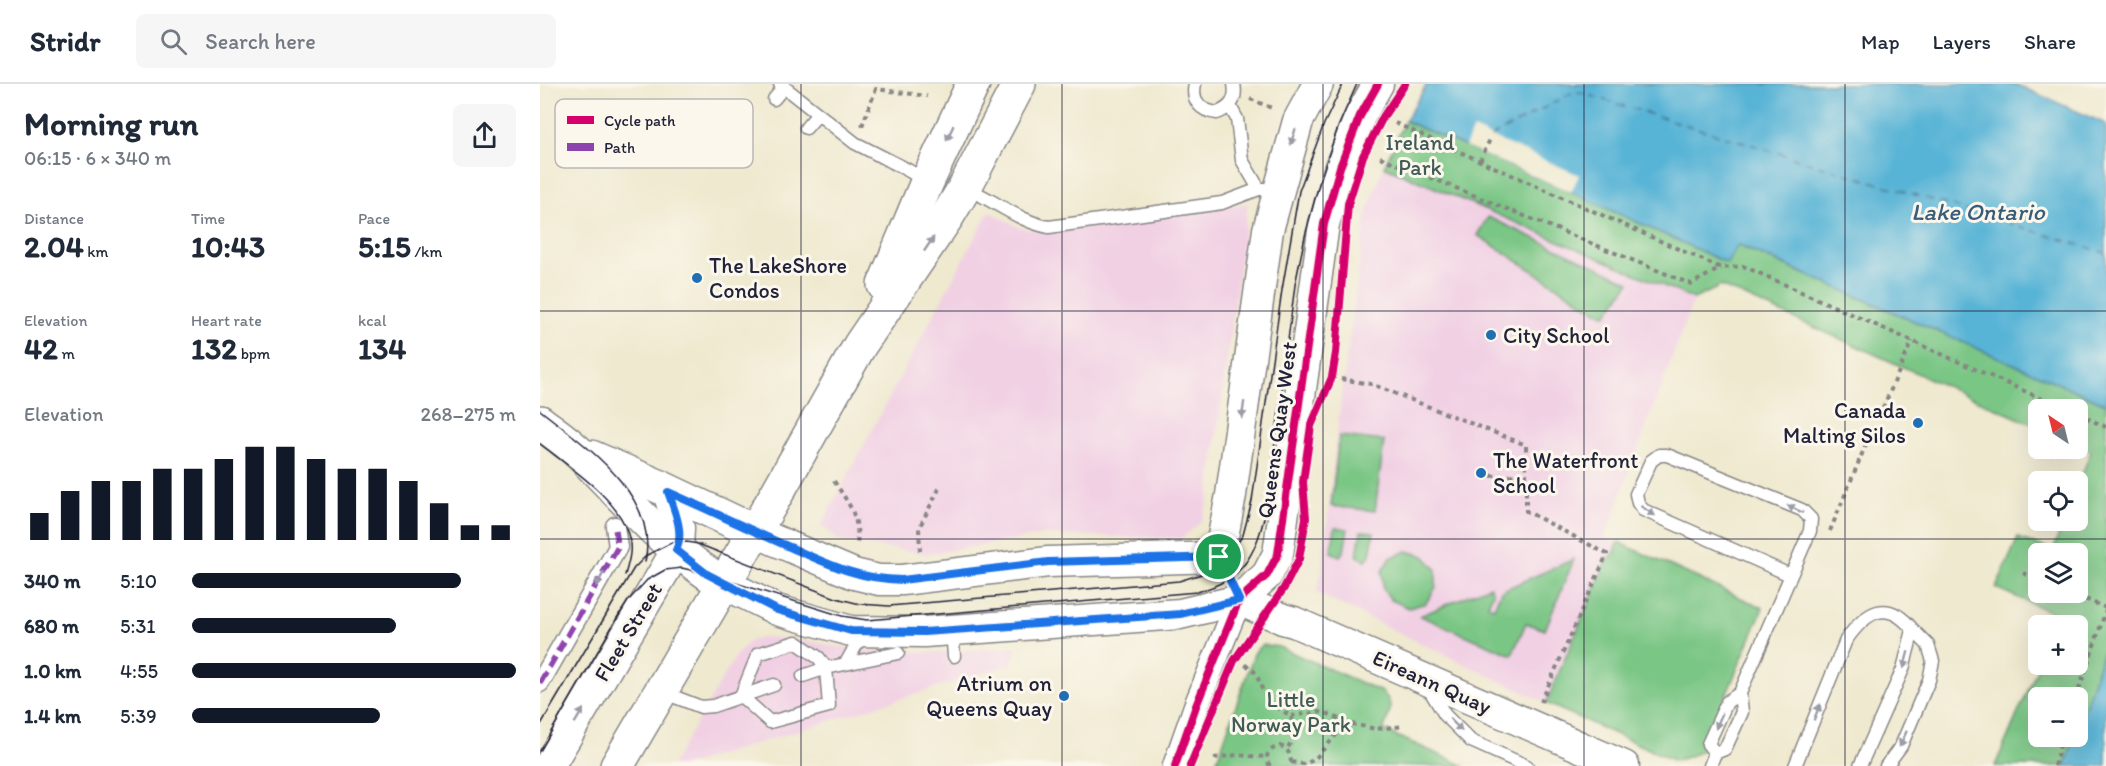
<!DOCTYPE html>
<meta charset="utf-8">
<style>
:root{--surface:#fff;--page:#f6f6f7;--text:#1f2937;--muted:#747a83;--line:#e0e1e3;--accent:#111827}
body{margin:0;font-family:Itim,sans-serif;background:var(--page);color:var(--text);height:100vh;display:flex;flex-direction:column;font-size:22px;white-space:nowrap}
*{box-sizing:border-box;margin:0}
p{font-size:20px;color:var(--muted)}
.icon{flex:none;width:33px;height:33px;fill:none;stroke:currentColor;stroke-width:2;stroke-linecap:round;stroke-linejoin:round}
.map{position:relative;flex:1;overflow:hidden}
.drawer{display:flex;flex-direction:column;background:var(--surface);width:540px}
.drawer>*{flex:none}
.needle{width:39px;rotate:325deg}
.controls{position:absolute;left:1488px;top:315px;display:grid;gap:12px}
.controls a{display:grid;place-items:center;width:60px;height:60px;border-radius:9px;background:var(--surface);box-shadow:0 6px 24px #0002;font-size:30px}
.pin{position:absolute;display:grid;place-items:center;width:51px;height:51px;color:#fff;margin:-26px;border:3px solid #fff;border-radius:50%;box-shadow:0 2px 6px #0007}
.round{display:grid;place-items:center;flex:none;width:63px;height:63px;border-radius:9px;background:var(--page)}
.head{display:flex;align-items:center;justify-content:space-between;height:102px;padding:0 24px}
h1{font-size:33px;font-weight:800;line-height:45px}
.figures{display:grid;grid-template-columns:repeat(3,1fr);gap:9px;height:102px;padding:6px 24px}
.figures div{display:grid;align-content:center}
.figures b{font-size:30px;font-weight:800}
.figures small{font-size:16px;font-weight:400}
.figures p{font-size:16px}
.chart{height:168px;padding:12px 24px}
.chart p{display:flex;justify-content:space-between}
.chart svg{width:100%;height:108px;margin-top:6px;stroke:var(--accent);stroke-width:6}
ul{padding:0 24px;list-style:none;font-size:20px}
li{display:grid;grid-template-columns:96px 72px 1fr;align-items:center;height:45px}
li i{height:15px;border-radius:8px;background:var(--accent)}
header{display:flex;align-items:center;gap:36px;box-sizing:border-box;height:84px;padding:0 30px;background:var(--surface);border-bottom:2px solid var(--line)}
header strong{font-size:28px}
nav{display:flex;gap:33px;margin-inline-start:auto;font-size:21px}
.search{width:420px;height:54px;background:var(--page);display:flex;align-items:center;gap:15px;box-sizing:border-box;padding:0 21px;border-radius:9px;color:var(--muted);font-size:22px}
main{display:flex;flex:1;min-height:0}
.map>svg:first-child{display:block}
</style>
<header>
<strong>Stridr</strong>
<div class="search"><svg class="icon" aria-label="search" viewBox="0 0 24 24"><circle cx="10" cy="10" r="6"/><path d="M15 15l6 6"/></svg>Search here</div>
<nav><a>Map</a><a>Layers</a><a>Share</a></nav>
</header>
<main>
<section class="drawer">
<div class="head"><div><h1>Morning run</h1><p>06:15 · 6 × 340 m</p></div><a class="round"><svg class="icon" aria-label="share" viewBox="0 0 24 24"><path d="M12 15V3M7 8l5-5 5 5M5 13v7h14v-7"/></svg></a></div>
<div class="figures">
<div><p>Distance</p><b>2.04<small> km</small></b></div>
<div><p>Time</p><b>10:43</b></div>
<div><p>Pace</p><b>5:15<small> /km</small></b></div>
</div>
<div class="figures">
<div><p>Elevation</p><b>42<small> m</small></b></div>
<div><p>Heart rate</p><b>132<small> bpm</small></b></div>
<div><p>kcal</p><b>134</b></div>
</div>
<div class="chart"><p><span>Elevation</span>268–275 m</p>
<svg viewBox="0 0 160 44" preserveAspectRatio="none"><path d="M5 44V33M15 44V24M25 44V20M35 44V20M45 44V15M55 44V15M65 44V11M75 44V6M85 44V6M95 44V11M105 44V15M115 44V15M125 44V20M135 44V29M145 44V38M155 44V38"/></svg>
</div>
<ul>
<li><b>340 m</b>5:10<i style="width:83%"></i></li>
<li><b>680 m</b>5:31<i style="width:63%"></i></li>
<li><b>1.0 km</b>4:55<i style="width:100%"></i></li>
<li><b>1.4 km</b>5:39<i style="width:58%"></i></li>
</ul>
</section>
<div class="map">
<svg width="1566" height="682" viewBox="0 0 1566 682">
<rect width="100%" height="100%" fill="#fbf7ec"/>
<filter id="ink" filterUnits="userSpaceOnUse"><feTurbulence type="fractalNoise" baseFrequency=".0167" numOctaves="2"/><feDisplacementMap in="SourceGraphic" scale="12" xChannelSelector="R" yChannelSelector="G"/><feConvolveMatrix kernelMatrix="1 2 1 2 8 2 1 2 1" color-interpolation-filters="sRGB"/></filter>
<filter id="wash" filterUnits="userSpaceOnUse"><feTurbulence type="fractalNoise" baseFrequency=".008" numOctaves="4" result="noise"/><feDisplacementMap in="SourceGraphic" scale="24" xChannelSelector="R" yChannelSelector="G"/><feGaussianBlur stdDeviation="1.35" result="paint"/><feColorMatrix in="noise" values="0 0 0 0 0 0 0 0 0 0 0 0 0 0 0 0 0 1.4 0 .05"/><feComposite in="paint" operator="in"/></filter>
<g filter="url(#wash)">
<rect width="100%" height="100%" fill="#efe9cf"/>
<!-- built -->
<g fill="#f1d0e4">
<path d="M844 82 1154 215 1065 453 1223 524 1158 669 1135 677 1006 619 776 509 782 487 799 331 826 131Z"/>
<path d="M708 119 668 417 661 438 642 454 504 451 388 470 300 457 281 441 449 127 480 144 506 148Z"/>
<path d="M225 553 261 556 325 567 403 568 476 563 472 580 144 682H131L197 570 211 556Z"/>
</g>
<!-- green -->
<g fill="#7ac685" stroke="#4e7460" stroke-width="1.5" fill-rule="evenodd">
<path d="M865 37 1031 108 1187 179 1197 161 1566 320V559L1538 645V614H1498V652L1535 653 1525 682H1455L1499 581 1538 580V542L1516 541 1520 532 1456 504 1478 454 1513 466 1524 437 1538 436V401L1551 367 1538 361V326H1498V343L1181 202 1154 215 844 82ZM1498 470H1538V508H1498Z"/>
<path d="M948 133 1090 198 1066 231 1049 223 937 151Z"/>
<path d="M799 352 844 357 835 427 791 422Z"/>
<path d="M795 443 808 445 804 467 800 472 791 468Z"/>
<path d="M821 447 834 448 830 471 826 476 817 472Z"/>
<path d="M1078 458 1223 524 1180 626 1169 660 1158 669 1135 677 1006 619 1067 476 1075 469Z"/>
<path d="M867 467 884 472 896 485V503L886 519 869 524 851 516 843 505 842 487 850 474Z"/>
<path d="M1034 475 1005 546 986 539 972 571 880 532 950 502 953 509 948 521 954 524 961 507Z"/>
<path d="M724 561 739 563 842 608C856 620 849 631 843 646L925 682H675L714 570 718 564Z"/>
</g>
<!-- water -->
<g fill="#58b4d6" stroke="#3d6b88" stroke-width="1.5">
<path d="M887 0H1475L1566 40V320L1198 161 1187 179 1031 108 865 37Z"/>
<path d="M1566 559V682H1525L1535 653 1538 652V645Z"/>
</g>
<!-- pier -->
<path fill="#efe9cf" d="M933 45 1039 91 1031 108 925 63Z"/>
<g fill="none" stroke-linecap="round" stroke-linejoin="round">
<!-- ferry -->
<path stroke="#385c79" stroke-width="1.5" stroke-dasharray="8 6" stroke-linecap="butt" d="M951 53 1035 7 1566 169"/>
</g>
</g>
<g filter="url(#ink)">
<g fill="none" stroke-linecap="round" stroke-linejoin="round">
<defs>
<g id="service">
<path d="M240 0 315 59 366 85 386 97"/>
<path d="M655 0C651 17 661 27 677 29 691 24 697 15 694 0"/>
<path d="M234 15 244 3"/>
<path d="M690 22 697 35 702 76 719 105H724"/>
<path d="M266 44 278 30"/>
<path d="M426 104C454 116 480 138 509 143L682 119 719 105"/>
<path d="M412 546 414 572"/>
<path d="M306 579 323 549"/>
<path d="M889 605 905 631 931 657 987 682"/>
<path d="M122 608 161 623 173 622 234 601"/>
<path d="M201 612 230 638 289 622 286 584 358 569"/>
<path d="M201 612 218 570 256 558 279 574 286 584 263 592"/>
<path d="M1175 669 1168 660 1187 618 1200 609"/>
<path d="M1170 682 1175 669 1185 665 1202 628 1200 609 1270 447 1271 435 1262 426 1127 371H1119L1111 377 1096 410 1098 419 1103 426 1250 491"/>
<path d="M1255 682 1306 556C1326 528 1347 513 1373 546L1363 585 1320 682"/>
<path d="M1346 682 1361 662 1389 596 1393 577 1388 561 1373 546"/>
</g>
<path id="pedestrian" d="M0 599 78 463 75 442"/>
<path id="minor" d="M635 682 656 622 699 516"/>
<g id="tertiary">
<path d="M213 447 314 490 339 496H362L508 478 679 473"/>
<path d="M679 473 691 411 728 146 758 37 778 0"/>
<path d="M183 499 237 526 311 547 384 548 640 530 699 516 727 491 738 470 784 140 800 83 820 32 838 0"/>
<path d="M699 516 743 535 754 538 1084 682"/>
<path d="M9 682 138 464 139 444 128 408"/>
</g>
<g id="secondary">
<path d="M0 338C13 348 28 358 40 370 86 415 127 466 183 499"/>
<path d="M51 373 118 402 213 447"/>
</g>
<g id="trunk">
<path d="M344 201 387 98 433 0"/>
<path d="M77 682 236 411 320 261 407 133 425 103 479 0"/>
</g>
</defs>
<!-- service casing -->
<use href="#service" stroke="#888685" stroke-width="15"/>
<!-- pedestrian casing -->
<use href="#pedestrian" stroke="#888685" stroke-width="21"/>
<!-- minor casing -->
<use href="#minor" stroke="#888685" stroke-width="27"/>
<!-- tertiary casing -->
<use href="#tertiary" stroke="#888685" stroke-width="33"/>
<!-- secondary casing -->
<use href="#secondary" stroke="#888685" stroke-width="36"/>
<!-- trunk casing -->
<use href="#trunk" stroke="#888685" stroke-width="36"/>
<!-- path -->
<g stroke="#888685" stroke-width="4" stroke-dasharray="4.5 4.5" stroke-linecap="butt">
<path d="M710 15 734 25"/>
<path d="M855 39 1181 184 1203 182 1527 326"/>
<path d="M322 42 336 5 387 12"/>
<path d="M840 73 1151 200 1181 184"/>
<path d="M940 77 951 53"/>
<path d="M801 295 831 300 986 361V427L1067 470 1001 618"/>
<path d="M1343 324 1372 257"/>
<path d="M1538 330 1566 343"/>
<path d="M951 392 986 391"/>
<path d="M294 397C309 420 320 433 317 461"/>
<path d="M1290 447 1334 341"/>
<path d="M380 467 379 444 401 401"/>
<path d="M1483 489 1498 496"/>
<path d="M1529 508 1566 524"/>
<path d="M705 581C719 586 718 599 725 611 731 621 741 626 751 632 754 645 755 653 747 665"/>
<path d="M1536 614 1566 526"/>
<path d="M751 632 779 628 789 630 807 639 836 645 864 642"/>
<path d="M674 674 697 671 726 673"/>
<path d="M751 678 763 680 774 676 807 639"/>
<path d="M730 682C723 671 729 665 740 662 748 665 750 669 751 678L748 682"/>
<path d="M1514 682 1523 652"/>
</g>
<!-- service -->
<use href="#service" stroke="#fff" stroke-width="12"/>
<!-- pedestrian -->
<use href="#pedestrian" stroke="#fff" stroke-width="18"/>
<!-- minor -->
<use href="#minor" stroke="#fff" stroke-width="24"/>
<!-- tertiary -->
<use href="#tertiary" stroke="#fff" stroke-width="30"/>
<!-- secondary -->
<use href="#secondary" stroke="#fff" stroke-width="33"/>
<!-- trunk -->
<use href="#trunk" stroke="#fff" stroke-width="33"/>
<!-- tram -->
<g stroke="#22223b" stroke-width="1.5">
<path d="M0 326C44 361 120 411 105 478"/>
<path d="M0 360C28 382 78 414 88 450 93 464 89 477 85 491"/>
<path d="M76 536 88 517 107 496 125 486 142 484 167 490 302 532 327 536 657 508C706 495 717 468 727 421L755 201 765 152 779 100 798 43 817 0"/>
<path d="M0 642 94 484 107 471 131 459 147 458 158 460 296 514 320 520 349 522 639 497 665 489 675 484 690 470 703 451 712 417 742 206 759 107 784 40 803 0"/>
<path d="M0 667 80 529"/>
</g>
<!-- quiet -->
<path stroke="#8e44ad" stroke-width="6" stroke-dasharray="12 6" stroke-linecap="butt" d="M0 599 78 463 75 442"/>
<defs>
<g id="cycleway">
<path d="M183 499 237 526 311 547 384 548 640 530 699 516"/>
<path d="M635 682 656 622 699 516 727 491 738 470 784 140 800 83 820 32 838 0"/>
<path d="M650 682 694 577 744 504 759 475 766 434 763 398 771 342 792 293 796 269 808 120 823 72 843 33 865 0"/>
</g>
</defs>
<!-- cycleway casing -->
<use href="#cycleway" stroke="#fbf7ec" stroke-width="11"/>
<!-- cycleway -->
<use href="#cycleway" stroke="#d6006c" stroke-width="8"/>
</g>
<!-- one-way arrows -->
<defs><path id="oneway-solid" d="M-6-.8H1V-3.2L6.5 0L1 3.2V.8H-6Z" transform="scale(1.5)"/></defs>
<g fill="#9c9ca7">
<use href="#oneway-solid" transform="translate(410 49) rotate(115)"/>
<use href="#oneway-solid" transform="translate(753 53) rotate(107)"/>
<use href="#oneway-solid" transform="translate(389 160) rotate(-56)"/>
<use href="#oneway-solid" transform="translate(703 326) rotate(98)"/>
<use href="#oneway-solid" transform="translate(1255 425) rotate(-154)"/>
<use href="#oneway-solid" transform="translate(1108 427) rotate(33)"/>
<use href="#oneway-solid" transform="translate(60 495) rotate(119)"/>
<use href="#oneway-solid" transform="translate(1366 576) rotate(105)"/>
<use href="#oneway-solid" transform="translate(1277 628) rotate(-68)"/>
<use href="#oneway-solid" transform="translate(39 632) rotate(-59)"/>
<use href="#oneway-solid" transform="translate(1179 637) rotate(113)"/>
<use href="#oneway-solid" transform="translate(916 641) rotate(46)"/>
<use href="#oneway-solid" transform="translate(1363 655) rotate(115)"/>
</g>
</g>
<g fill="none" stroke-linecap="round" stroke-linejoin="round" filter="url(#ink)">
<defs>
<path id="route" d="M128 408C167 425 206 444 245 461 286 479 316 495 362 496L508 478 679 473 699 516 640 530 627 531 384 548 311 547 237 526 167 490 136 466C145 449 134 425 128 408Z"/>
</defs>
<!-- route casing -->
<use href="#route" stroke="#fff" stroke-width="12"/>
<!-- route -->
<use href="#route" stroke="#1a73e8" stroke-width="8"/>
</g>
<!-- grid -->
<path fill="none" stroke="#22223b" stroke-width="1.5" stroke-opacity="0.55" d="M261 0V682M522 0V682M783 0V682M1044 0V682M1305 0V682M0 227H1566M0 455H1566"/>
<!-- markers -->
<g fill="#1f6fb2" stroke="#fbf7ec" stroke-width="2">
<circle cx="157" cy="194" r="6"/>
<circle cx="951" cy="251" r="6"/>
<circle cx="1378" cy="339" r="6"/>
<circle cx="941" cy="389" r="6"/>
<circle cx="524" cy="612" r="6"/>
</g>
<g text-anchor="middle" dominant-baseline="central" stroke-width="6" stroke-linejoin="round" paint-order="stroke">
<!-- park labels -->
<g font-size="22" fill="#415b55" stroke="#fbf7ec">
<text x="880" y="58">Ireland<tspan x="880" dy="25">Park</tspan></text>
<text x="751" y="615">Little<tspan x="751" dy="25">Norway Park</tspan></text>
</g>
<!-- poi labels -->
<g font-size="22" fill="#22223b" stroke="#fbf7ec" text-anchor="start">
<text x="169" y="181">The LakeShore<tspan x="169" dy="25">Condos</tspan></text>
<text x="963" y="251">City School</text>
<text x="1366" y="326" text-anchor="end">Canada<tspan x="1366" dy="25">Malting Silos</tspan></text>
<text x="953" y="376">The Waterfront<tspan x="953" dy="25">School</tspan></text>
<text x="512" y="599" text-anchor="end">Atrium on<tspan x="512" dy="25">Queens Quay</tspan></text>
</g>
<!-- street labels -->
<g font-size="22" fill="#22223b" stroke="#fbf7ec">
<text transform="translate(737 346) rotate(-82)">Queens Quay West</text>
<text transform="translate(88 548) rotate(-59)">Fleet Street</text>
<text transform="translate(892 598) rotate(24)">Eireann Quay</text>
</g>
<!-- water labels -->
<g font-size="24" font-style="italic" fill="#385c79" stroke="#fbf7ec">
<text x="1438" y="127">Lake Ontario</text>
</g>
</g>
<!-- legend -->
<rect x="15" y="15" width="198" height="69" rx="9" fill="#fbf7ec" stroke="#bab7b7" stroke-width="1.5"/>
<rect x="27" y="32" width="27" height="8" fill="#d6006c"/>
<rect x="27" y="59" width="27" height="8" fill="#8e44ad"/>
<g font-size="16" fill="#22223b">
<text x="64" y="42">Cycle path</text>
<text x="64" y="69">Path</text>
</g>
</svg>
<div class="controls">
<a><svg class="needle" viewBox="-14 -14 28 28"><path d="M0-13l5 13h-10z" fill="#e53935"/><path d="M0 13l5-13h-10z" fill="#747a83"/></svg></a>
<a><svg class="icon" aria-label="locate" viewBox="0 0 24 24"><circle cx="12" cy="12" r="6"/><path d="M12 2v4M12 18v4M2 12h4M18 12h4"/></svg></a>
<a><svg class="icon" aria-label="layers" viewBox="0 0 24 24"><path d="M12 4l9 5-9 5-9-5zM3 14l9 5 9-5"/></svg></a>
<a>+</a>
<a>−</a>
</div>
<div class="pin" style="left:679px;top:473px;background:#1e9e55"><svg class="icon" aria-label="arrive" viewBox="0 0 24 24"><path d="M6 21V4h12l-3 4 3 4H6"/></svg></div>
</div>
</main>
